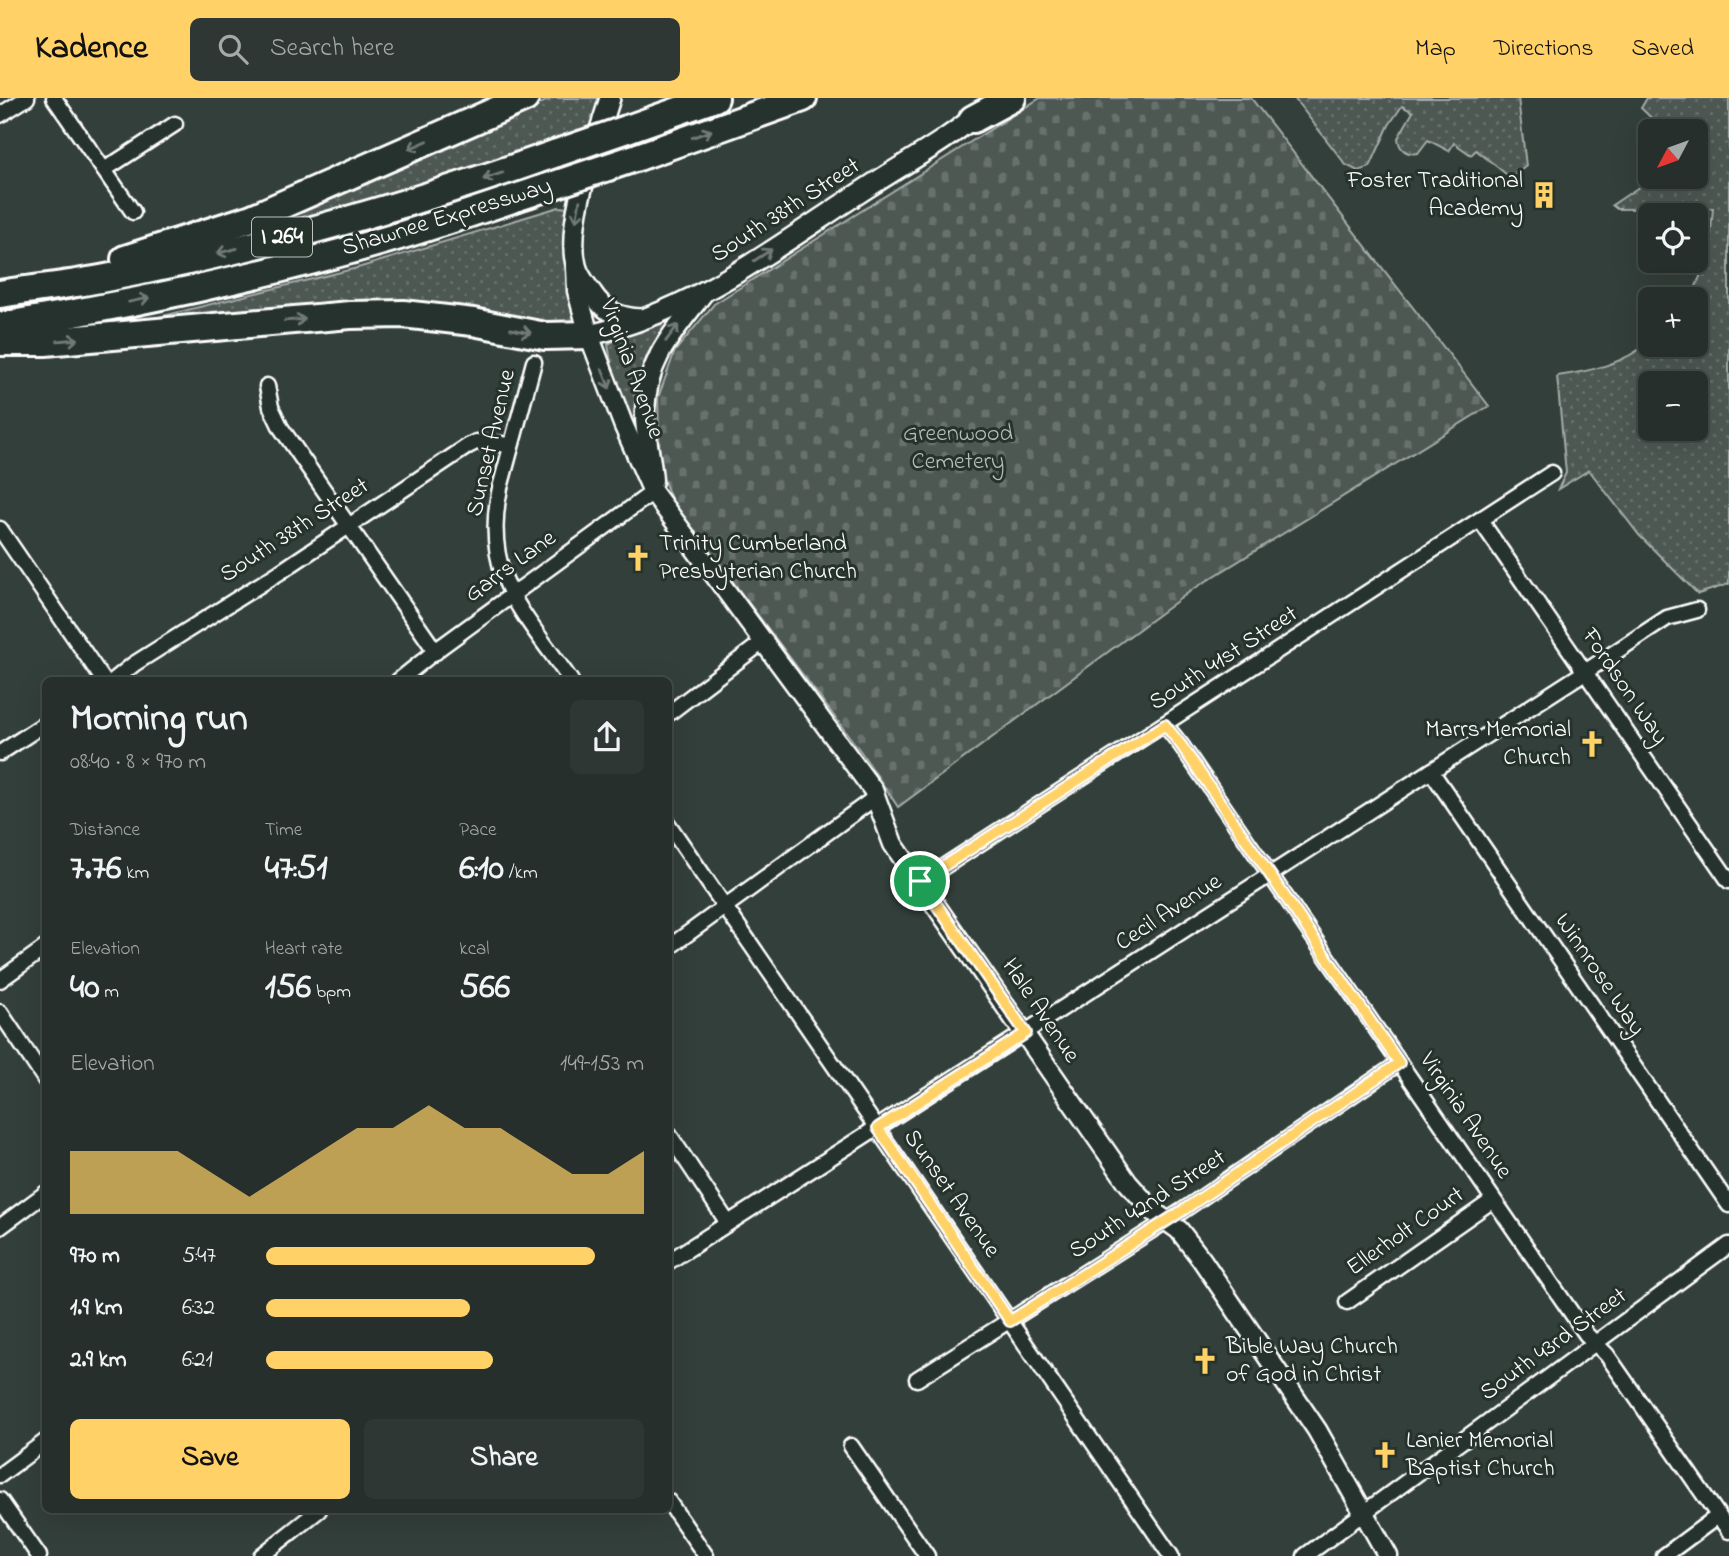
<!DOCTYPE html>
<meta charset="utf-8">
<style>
:root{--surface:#262f2c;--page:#2e3734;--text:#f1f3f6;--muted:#a4a9a9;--line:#424a48;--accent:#ffd166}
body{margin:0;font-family:"Indie Flower",sans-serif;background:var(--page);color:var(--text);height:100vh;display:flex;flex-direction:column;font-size:26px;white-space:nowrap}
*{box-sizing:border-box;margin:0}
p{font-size:23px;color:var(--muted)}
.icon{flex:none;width:38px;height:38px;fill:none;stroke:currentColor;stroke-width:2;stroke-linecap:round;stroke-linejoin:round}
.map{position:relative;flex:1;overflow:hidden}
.drawer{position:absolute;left:42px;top:579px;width:630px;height:836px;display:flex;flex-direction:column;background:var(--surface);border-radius:10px;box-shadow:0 7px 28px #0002,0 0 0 2px var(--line)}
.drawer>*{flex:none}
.needle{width:46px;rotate:229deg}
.fabs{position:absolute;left:1638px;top:21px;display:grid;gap:14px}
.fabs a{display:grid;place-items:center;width:70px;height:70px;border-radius:10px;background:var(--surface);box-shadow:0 7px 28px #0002,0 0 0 2px var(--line);font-size:35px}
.pin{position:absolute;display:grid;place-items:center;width:60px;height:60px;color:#fff;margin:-30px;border:4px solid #fff;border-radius:50%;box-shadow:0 2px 7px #0007}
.round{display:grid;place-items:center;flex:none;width:74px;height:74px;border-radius:10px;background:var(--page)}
.summary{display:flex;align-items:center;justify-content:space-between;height:119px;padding:0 28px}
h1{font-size:38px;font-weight:700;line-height:52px}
.stats{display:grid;grid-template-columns:repeat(3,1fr);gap:10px;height:119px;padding:7px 28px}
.stats div{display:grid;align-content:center}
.stats b{font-size:35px;font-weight:700}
.stats small{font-size:19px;font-weight:400}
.stats p{font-size:19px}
.chart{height:196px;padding:14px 28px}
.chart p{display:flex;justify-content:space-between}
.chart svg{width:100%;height:126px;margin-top:7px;fill:var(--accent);opacity:.7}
.action{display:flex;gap:14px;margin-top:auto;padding:14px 28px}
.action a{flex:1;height:80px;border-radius:10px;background:var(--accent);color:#111;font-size:28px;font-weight:700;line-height:80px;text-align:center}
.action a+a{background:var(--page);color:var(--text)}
ul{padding:0 28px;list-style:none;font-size:23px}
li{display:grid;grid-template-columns:112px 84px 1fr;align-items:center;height:52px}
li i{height:18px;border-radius:9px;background:var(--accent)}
header{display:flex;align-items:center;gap:42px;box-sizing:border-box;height:98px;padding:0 35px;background:var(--accent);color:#111}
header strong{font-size:33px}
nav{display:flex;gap:38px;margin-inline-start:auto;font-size:24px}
.search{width:490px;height:63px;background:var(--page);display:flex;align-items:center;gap:18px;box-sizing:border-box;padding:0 24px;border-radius:10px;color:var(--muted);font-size:26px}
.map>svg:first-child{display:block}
</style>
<header>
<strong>Kadence</strong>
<div class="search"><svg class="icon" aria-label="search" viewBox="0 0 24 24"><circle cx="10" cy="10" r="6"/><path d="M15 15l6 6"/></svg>Search here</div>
<nav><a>Map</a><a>Directions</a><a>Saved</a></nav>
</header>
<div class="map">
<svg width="1729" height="1458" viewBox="0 0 1729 1458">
<defs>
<pattern id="grass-dots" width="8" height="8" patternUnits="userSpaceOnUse" patternTransform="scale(1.75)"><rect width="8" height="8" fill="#4d5853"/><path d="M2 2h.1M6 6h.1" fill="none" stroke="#68716d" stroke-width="1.8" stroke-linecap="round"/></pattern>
<pattern id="cemetery-stones" width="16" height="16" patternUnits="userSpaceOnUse" patternTransform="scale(1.75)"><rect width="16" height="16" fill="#4d5853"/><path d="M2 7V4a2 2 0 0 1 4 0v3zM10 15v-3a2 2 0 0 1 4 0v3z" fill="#68716d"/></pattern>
</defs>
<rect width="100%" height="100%" fill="#333f3a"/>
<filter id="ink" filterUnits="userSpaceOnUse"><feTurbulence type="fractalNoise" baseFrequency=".0143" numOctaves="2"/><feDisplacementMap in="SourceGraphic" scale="14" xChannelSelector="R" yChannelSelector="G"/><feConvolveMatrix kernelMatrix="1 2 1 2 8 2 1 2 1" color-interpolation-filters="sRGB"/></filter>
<g filter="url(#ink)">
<!-- grass -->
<g fill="url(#grass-dots)" stroke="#a6aca9" stroke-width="2" fill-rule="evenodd">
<path d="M553 0H599L590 30 336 113 236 138Z"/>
<path d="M1294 0H1518L1526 68 1511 80 1476 52 1471 57 1454 45 1449 53 1428 42 1418 55C1406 57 1399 51 1398 40L1413 14 1402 8 1389 27 1370 69 1358 73 1346 67Z"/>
<path d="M1647 0H1729V486L1698 496 1639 437 1589 372 1558 391 1566 375 1557 278C1592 273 1622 266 1650 244V247H1696V201H1691L1709 156 1713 110 1617 111 1612 107 1654 79H1696V33H1665L1641 10ZM1696 285V331H1650V285Z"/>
<path d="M559 109 568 110C562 156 566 183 581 227L503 224 98 234 361 169Z"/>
<path d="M674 221 663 236 642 350 614 283 608 246 632 234Z"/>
</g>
<!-- cemetery -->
<path fill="url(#cemetery-stones)" stroke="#a6aca9" stroke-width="2" d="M1040 0H1251L1489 308 1192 492 898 709 861 654 672 403 660 373 658 300 675 253 714 206Z"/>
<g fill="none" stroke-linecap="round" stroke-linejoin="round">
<defs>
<g id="minor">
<path d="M54 0 133 114"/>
<path d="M0 17 27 0"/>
<path d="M104 72 175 26"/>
<path d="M534 264 500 390C481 479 524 514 571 583"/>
<path d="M267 288 271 309 281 330 436 554"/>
<path d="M1480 422 1729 783"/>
<path d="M0 431 104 583"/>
<path d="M113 583 134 566 280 474 468 348 476 344 511 347"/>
<path d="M398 583 438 551 653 394"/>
<path d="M668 616 764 543"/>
<path d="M1165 627 1181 647 1586 1236 1607 1257 1729 1433"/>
<path d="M0 655 46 625"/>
<path d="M1431 673 1729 1107"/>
<path d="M668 726 1171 1458"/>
<path d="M920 784 1552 375"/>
<path d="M668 850 876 699"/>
<path d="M0 882 46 849"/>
<path d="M0 914 46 983"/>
<path d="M668 1035 728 1125"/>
<path d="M0 1129 46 1095"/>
<path d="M668 1164 1585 574 1667 520 1697 512"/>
<path d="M1347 1204 1493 1102"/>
<path d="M917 1281 1182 1113 1399 965"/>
<path d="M851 1348 927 1458"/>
<path d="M0 1377 46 1343"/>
<path d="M0 1402 39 1458"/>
<path d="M668 1403 706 1458"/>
<path d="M261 1458 319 1412"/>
<path d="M1305 1458 1729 1147"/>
<path d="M1664 1458 1718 1418"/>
</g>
<g id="tertiary">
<path d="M576 168 577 193 589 237 623 326 653 394 873 692 893 746 1128 1085 1154 1114 1179 1132 1202 1162 1317 1332 1388 1458"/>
<path d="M653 383C652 360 644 336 645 313 647 259 675 233 705 193"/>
</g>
<g id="secondary">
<path d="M610 0C597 44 565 122 576 167 578 177 586 187 592 195 604 214 620 220 641 221"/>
<path d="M589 237C694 215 781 145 870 88 905 65 950 41 981 13"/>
</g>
<g id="motorway">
<path d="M973 21 1012 0"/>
<path d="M627 31 715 0"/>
<path d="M638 59 803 0"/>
<path d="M125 161 252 120 525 0"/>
<path d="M0 196C35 190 71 187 106 180 259 151 410 107 557 55"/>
<path d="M0 228C130 207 259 179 386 142 440 126 494 107 548 89"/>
<path d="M0 244H45L350 217 403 216 473 224 545 238 589 237"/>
</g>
</defs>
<!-- minor casing -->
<use href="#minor" stroke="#fff" stroke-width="19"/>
<!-- tertiary casing -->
<use href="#tertiary" stroke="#fff" stroke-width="23"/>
<!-- secondary casing -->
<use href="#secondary" stroke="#fff" stroke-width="24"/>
<!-- motorway casing -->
<use href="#motorway" stroke="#fff" stroke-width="32"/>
<!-- minor -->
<use href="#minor" stroke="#26332d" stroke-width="14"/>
<!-- tertiary -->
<use href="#tertiary" stroke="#26332d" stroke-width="18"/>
<!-- secondary -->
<use href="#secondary" stroke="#26332d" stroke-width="19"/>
<!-- motorway -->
<use href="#motorway" stroke="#26332d" stroke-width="26"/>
<defs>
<g id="motorway-bridge">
<path d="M557 55 627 31"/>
<path d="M548 89 638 59"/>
</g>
</defs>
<!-- motorway-bridge casing -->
<use href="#motorway-bridge" stroke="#fff" stroke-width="32" stroke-linecap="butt"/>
<!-- motorway-bridge -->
<use href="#motorway-bridge" stroke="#26332d" stroke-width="26"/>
</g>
<!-- one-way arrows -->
<defs><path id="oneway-shaft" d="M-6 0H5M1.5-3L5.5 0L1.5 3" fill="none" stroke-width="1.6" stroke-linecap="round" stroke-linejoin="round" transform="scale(1.75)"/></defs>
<g stroke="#727a76">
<use href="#oneway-shaft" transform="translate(702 36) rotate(-20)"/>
<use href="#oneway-shaft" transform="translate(418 47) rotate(156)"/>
<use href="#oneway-shaft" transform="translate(493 78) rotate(161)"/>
<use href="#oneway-shaft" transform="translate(578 113) rotate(100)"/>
<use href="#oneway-shaft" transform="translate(227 153) rotate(166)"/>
<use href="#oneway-shaft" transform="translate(763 157) rotate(-33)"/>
<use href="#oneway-shaft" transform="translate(139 202) rotate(-12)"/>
<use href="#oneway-shaft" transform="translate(295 222) rotate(-5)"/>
<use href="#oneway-shaft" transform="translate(521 233) rotate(12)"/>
<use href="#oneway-shaft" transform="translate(672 235) rotate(-53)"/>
<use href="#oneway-shaft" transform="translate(68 242) rotate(-5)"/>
<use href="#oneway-shaft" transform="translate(606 281) rotate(69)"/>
</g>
</g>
<g fill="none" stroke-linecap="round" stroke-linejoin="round" filter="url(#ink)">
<defs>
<path id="route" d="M1165 627 1181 647 1399 965 1182 1113 1010 1223 878 1030 1026 935 920 783Z"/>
</defs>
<!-- route casing -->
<use href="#route" stroke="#fff" stroke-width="14"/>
<!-- route -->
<use href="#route" stroke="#ffd166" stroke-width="9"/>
</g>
<!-- icons -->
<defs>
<symbol id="building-bare" viewBox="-9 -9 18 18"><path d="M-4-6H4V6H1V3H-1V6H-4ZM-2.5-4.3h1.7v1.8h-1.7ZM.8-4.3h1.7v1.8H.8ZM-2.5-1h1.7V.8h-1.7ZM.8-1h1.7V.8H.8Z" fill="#ffd166" stroke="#26332d" stroke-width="2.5" paint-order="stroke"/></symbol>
<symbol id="church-bare" viewBox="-9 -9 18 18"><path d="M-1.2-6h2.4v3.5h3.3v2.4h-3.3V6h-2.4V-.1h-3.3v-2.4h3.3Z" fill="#ffd166" stroke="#26332d" stroke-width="2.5" paint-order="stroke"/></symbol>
</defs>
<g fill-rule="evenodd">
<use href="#building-bare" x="1525" y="78" width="38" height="38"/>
<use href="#church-bare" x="619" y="441" width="38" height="38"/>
<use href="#church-bare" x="1573" y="627" width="38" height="38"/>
<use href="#church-bare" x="1186" y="1244" width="38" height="38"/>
<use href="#church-bare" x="1366" y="1338" width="38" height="38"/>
</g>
<g text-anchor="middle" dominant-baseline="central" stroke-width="6" stroke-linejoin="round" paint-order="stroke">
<!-- shield labels -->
<rect fill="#26332d" stroke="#bec2c0" stroke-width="2" x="252" y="119.5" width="60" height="39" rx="5"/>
<g font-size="23" font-weight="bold" fill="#fff">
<text x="282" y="139">I 264</text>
</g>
<!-- poi labels -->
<g font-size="24" fill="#fff" stroke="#26332d" text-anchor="start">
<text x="1523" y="83" text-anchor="end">Foster Traditional<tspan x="1523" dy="28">Academy</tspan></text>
<text x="659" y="446">Trinity Cumberland<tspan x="659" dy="28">Presbyterian Church</tspan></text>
<text x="1571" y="632" text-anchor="end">Marrs Memorial<tspan x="1571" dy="28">Church</tspan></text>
<text x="1226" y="1249">Bible Way Church<tspan x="1226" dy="28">of God in Christ</tspan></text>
<text x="1406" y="1343">Lanier Memorial<tspan x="1406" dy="28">Baptist Church</tspan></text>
</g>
<!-- street labels -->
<g font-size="24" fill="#fff" stroke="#26332d">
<text transform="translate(786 113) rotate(-33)">South 38th Street</text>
<text transform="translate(447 120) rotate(-17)">Shawnee Expressway</text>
<text transform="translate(631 271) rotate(70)">Virginia Avenue</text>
<text transform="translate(492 345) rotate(-77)">Sunset Avenue</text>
<text transform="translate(295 433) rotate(-33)">South 38th Street</text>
<text transform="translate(511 469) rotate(-36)">Garrs Lane</text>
<text transform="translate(1224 561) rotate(-33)">South 41st Street</text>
<text transform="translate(1624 589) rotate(56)">Fordson Way</text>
<text transform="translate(1169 815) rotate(-33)">Cecil Avenue</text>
<text transform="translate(1599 877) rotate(56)">Winnrose Way</text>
<text transform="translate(1040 913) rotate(56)">Hale Avenue</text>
<text transform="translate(1465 1018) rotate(56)">Virginia Avenue</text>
<text transform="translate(951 1096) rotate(55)">Sunset Avenue</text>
<text transform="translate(1148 1107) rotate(-33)">South 42nd Street</text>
<text transform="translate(1406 1134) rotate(-35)">Ellerholt Court</text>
<text transform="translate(1554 1247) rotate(-36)">South 43rd Street</text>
</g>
<!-- park labels -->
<g font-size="24" fill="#b8bcba" stroke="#26332d">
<text x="958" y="336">Greenwood<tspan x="958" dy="28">Cemetery</tspan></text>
</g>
</g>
</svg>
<div class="fabs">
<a><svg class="needle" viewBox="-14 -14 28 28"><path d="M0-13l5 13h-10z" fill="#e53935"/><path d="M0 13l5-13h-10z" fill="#a4a9a9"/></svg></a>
<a><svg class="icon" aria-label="locate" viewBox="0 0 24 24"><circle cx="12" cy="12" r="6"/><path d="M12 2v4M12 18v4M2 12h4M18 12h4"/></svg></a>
<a>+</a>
<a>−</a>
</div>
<div class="pin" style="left:920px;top:783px;background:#1e9e55"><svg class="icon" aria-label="arrive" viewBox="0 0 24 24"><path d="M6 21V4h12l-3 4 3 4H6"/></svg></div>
<section class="drawer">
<div class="summary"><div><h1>Morning run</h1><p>08:40 · 8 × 970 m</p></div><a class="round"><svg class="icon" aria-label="share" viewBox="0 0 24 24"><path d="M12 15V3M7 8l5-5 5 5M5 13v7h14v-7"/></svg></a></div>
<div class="stats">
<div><p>Distance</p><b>7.76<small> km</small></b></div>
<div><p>Time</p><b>47:51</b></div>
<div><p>Pace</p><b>6:10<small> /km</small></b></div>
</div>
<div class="stats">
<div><p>Elevation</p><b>40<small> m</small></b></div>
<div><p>Heart rate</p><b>156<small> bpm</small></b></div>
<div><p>kcal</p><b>566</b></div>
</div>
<div class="chart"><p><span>Elevation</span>149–153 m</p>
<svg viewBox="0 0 160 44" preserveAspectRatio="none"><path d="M0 44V22L10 22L20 22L30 22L40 30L50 38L60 30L70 22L80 14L90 14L100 6L110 14L120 14L130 22L140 30L150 30L160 22V44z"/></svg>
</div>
<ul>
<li><b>970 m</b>5:47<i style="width:87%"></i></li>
<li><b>1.9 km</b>6:32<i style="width:54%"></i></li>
<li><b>2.9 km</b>6:21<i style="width:60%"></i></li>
</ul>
<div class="action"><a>Save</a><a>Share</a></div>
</section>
</div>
